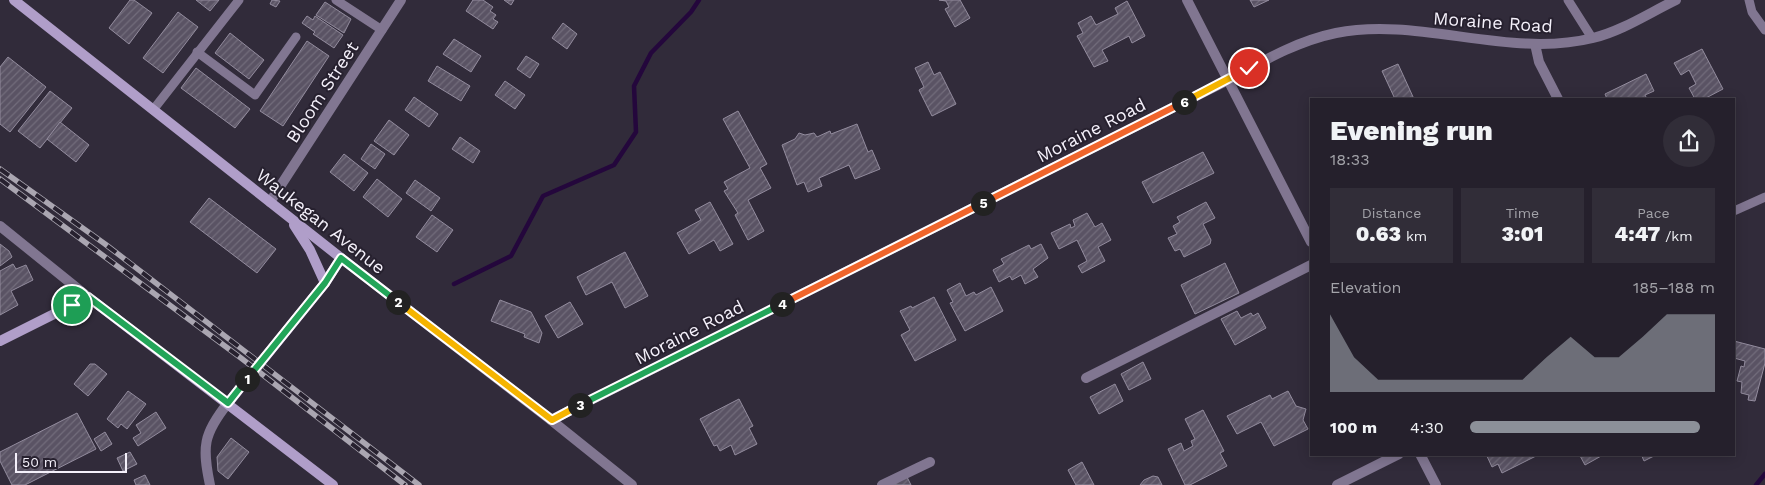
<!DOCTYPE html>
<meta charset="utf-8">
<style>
:root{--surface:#25202c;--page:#312d38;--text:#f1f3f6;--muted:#a3a3a9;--line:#423e48;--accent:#8c9099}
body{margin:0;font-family:"Work Sans",sans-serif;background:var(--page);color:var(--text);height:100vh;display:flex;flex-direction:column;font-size:19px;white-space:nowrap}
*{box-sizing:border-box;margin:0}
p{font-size:16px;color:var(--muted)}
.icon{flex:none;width:28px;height:28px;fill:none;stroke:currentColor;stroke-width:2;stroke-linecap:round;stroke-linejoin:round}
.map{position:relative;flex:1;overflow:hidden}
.side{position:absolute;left:1310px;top:98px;width:425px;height:358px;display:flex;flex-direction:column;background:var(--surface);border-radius:0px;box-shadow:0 2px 12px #0003,0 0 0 1px var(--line)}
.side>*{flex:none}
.scale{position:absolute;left:15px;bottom:12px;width:112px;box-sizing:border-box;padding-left:5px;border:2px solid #f4f0fa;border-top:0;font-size:14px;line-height:18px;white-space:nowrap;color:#f4f0fa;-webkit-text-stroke:4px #27212f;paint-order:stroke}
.pin{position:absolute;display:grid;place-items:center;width:42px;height:42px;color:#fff;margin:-21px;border:2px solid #fff;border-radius:50%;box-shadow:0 1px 5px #0007}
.km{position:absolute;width:25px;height:25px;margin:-12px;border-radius:50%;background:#222;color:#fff;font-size:14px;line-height:25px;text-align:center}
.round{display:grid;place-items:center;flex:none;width:52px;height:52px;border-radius:26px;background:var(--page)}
.head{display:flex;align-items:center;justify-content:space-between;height:85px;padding:0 20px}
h1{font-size:28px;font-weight:800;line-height:38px}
.stats{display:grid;grid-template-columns:repeat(3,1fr);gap:8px;height:85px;padding:5px 20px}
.stats div{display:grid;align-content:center;border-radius:0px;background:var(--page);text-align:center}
.stats b{font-size:21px;font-weight:800}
.stats small{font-size:14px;font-weight:400}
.stats p{font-size:14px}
.chart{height:140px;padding:10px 20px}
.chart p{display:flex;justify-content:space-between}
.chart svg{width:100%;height:90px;margin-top:5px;fill:var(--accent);opacity:.7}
ul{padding:0 20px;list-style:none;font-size:16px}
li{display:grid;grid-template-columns:80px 60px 1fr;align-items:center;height:38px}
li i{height:12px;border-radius:6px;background:var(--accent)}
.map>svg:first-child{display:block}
</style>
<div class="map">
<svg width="1765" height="485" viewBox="0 0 1765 485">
<defs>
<pattern id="building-hatch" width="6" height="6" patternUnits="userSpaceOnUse" patternTransform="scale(1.25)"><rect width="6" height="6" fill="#5a5364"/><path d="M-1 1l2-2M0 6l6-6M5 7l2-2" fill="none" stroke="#726c7b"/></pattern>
</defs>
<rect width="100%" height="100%" fill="#312b3a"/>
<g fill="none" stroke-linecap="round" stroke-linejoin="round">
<!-- stream -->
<g stroke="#24073c" stroke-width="4.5">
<path d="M454 284 511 256 543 196 614 165 636 132 634 86 651 53 691 12 699 0"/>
<path d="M1756 485 1765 474"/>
</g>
</g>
<!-- building -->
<g fill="url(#building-hatch)" stroke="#938c9e">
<path d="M130 0H134L152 13 129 44 109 28Z"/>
<path d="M196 0H219L210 11Z"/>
<path d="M272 0 280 1 276 7 270 4Z"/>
<path d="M473 0H483L493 7 490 11 496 15 493 19 498 22 493 29 466 11Z"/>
<path d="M504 0H514L511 5Z"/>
<path d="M939 0H960L970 18 955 27 945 9 949 7 946 1Z"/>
<path d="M1250 0H1269L1254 7Z"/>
<path d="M1127 1 1145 36 1132 43 1129 36 1102 50 1108 61 1094 67 1077 36 1083 33 1078 23 1091 16 1096 25 1118 14 1115 8Z"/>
<path d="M325 2 351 19 344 33 316 15Z"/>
<path d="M178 12 198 27 163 73 143 58Z"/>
<path d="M307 16 313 20 315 16 343 35 334 48 313 34 315 32 302 23Z"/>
<path d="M563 23 577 34 567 49 552 38Z"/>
<path d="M230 33 264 60 249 79 215 53Z"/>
<path d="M454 39 481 56 471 72 443 54Z"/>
<path d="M307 41 329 56 283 126 260 111Z"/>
<path d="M1702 49 1723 89 1704 99H1695L1689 88 1696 84 1689 70 1681 75 1674 63Z"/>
<path d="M526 56 539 64 530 78 517 69Z"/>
<path d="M8 57 46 87 10 132 0 124V67Z"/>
<path d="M928 62 934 75 940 72 956 104 932 116 919 90 924 87 915 68Z"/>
<path d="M1398 64 1414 99H1395L1382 71Z"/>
<path d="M437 66 470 86 461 101 428 81Z"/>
<path d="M196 68 250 109 235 128 181 88Z"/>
<path d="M1646 74 1654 91 1645 95 1647 99H1607L1605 94Z"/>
<path d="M505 81 525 95 515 109 495 95Z"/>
<path d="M50 91 72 108 40 148 18 131Z"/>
<path d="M414 97 438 114 429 127 405 110Z"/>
<path d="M738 111 767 164 760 168 771 188 748 200 764 231 748 240 735 215 738 213 724 191 728 189 724 182 750 168 723 119Z"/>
<path d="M389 120 409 135 394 155 374 141Z"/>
<path d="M60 122 89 145 76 162 47 139Z"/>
<path d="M857 124 868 152 872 150 880 169 855 179 849 165 819 178 822 186 808 192 804 182 797 185 782 145 795 139 799 133 805 135 814 133 817 137 830 131 831 134Z"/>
<path d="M460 137 480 151 473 163 452 149Z"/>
<path d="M371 144 385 154 375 169 361 159Z"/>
<path d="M1203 152 1214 173 1153 203 1142 182Z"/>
<path d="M344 154 368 173 354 191 330 172Z"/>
<path d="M377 179 402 199 388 217 363 197Z"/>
<path d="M415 180 440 198 431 211 406 193Z"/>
<path d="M209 198 276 249 257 273 190 222Z"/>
<path d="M710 202 733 244 720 251 714 240 689 254 677 233 701 220 695 210Z"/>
<path d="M1206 202 1215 218 1203 224 1211 240 1210 244 1184 257 1180 249 1175 251 1168 238 1177 234 1173 226 1180 222 1177 217Z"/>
<path d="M1087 213 1095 227 1102 223 1111 240 1098 247 1105 261 1082 273 1078 266 1087 261 1077 240 1059 249 1051 233 1070 224 1071 228 1075 226 1073 220Z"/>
<path d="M432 215 453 230 437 252 416 237Z"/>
<path d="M0 244 9 251 12 257 0 266Z"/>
<path d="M1041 244 1048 258 1033 269 1038 277 1025 284 1021 275 1012 280 1010 276 999 282 993 270 1004 264 1001 259 1029 245 1031 249Z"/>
<path d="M625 252 648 296 625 308 612 282 586 295 577 277Z"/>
<path d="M1225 263 1239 293 1195 314 1181 285Z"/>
<path d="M13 264 16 269 26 265 33 280 11 291 18 305 0 315V271Z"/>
<path d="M960 283 966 296 974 292 976 295 991 287 1003 311 965 331 950 303 953 302 947 290Z"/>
<path d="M934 297 956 340 915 361 901 335 910 330 900 311 911 306 912 308Z"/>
<path d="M500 300 531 312 542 333 539 343 524 337 525 334 491 321Z"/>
<path d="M570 302 583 324 558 338 545 316Z"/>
<path d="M1237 311 1241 318 1251 313 1253 316 1258 313 1266 328 1235 345 1221 319Z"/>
<path d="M1734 341 1765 349V363L1755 401 1748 400 1749 395 1741 393 1742 382 1737 381 1741 366 1744 367 1745 361 1734 358Z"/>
<path d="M1143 362 1151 379 1129 390 1121 374Z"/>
<path d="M90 364H95L107 374 88 396 74 384Z"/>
<path d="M1115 384 1123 401 1099 414 1090 397Z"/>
<path d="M128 391 146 404 127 429 121 424 118 428 107 419Z"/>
<path d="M1288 391 1296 406 1306 409 1303 420 1308 429 1274 446 1261 422 1237 434 1227 416 1270 395 1272 399Z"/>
<path d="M739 399 753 426 749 428 757 444 735 455 731 445 720 451 717 445 714 446 700 419Z"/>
<path d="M1203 410 1224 451 1220 453 1227 466 1190 485H1185L1168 449 1181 443 1184 451 1193 446 1191 441 1195 439 1185 419Z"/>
<path d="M156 412 166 428 138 446 133 438 141 433 136 425Z"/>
<path d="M77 413 96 449 25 485H12L0 461V452Z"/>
<path d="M105 432 112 444 101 451 94 439Z"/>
<path d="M231 438 249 452 228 479 218 471 217 457Z"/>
<path d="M130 452 137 464 123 471 117 458Z"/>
<path d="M1486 454H1540L1502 473 1498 464 1492 467Z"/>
<path d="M1579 454H1602L1603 455 1585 465Z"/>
<path d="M1641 454H1658L1644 461Z"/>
<path d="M1082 462 1094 485H1076L1068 470Z"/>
<path d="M145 475 150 485H136L134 480Z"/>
<path d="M1153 476 1158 477 1162 485H1140L1144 480Z"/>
<path d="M907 477 911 485H892Z"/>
</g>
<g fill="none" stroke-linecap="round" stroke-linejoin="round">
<!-- service -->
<g stroke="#817691" stroke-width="9">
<path d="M336 0 382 30"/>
<path d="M1568 0 1592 38"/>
<path d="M1749 0 1752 12 1765 30"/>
<path d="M197 52 255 95 296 37"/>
<path d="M153 110 239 0"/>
<path d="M1734 211 1765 197"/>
</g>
<!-- minor -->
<g stroke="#817691" stroke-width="10">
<path d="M1535 44 1539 62 1558 99"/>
<path d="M270 202 401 0"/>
<path d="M1086 378 1311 265"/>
<path d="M551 420 1228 80C1263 61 1297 41 1336 33 1418 16 1509 59 1593 38 1622 31 1649 13 1676 0"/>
<path d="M210 485C202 447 203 434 228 403"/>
<path d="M882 485 930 462"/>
</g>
<!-- tertiary -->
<g stroke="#817691" stroke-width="10">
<path d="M1187 0 1311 242"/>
<path d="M0 226 88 297"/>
<path d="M341 258 551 420 632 485"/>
<path d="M1420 454 1436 485"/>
<path d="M1337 485 1399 454"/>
</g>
<!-- secondary -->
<g stroke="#b09ec9" stroke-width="10">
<path d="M14 0 341 258 325 283 228 403"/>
<path d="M294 225 310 250 325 283"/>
<path d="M0 341 88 297 333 485"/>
</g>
<defs>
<g id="rail">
<path d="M0 169 105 244 419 485"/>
<path d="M0 179 241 358 405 485"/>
</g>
</defs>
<!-- rail casing -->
<use href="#rail" stroke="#aaa6b1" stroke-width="5.5"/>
<!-- rail -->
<use href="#rail" stroke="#27212f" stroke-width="4" stroke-dasharray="11" stroke-linecap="butt"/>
</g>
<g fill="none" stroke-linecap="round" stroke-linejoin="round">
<defs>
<path id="split-1" d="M72 305 88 297 228 403 247 379"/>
<path id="split-2" d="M247 379 325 283 341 258 398 302"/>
<path id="split-3" d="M398 302 552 420 580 405"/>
<path id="split-4" d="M580 405 782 304"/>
<path id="split-5" d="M782 304 983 203"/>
<path id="split-6" d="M983 203 1184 102"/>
<path id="split-7" d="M1184 102 1249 68"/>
</defs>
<!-- split-1 casing -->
<use href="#split-1" stroke="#fff" stroke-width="10"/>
<!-- split-2 casing -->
<use href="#split-2" stroke="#fff" stroke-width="10"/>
<!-- split-3 casing -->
<use href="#split-3" stroke="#fff" stroke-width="10"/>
<!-- split-4 casing -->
<use href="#split-4" stroke="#fff" stroke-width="10"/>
<!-- split-5 casing -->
<use href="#split-5" stroke="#fff" stroke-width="10"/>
<!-- split-6 casing -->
<use href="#split-6" stroke="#fff" stroke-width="10"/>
<!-- split-7 casing -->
<use href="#split-7" stroke="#fff" stroke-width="10"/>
<!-- split-1 -->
<use href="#split-1" stroke="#22a559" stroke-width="6"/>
<!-- split-2 -->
<use href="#split-2" stroke="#22a559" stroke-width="6"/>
<!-- split-3 -->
<use href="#split-3" stroke="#f5b400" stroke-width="6"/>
<!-- split-4 -->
<use href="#split-4" stroke="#22a559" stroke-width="6"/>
<!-- split-5 -->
<use href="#split-5" stroke="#f0652b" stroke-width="6"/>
<!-- split-6 -->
<use href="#split-6" stroke="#f0652b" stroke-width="6"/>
<!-- split-7 -->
<use href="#split-7" stroke="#f5b400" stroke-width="6"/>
</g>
<g text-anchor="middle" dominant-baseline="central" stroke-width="4" stroke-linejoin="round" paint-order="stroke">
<!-- street labels -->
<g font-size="18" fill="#f4f0fa" stroke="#27212f">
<text transform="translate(1493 22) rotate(4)">Moraine Road</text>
<text transform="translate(322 92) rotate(-57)">Bloom Street</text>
<text transform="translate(1091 130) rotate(-27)">Moraine Road</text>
<text transform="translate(321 221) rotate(38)">Waukegan Avenue</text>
<text transform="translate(689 332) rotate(-27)">Moraine Road</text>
</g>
</g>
</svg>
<div class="scale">50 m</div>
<div class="pin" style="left:72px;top:305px;background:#1e9e55"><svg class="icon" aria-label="arrive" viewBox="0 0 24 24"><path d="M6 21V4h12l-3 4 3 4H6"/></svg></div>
<div class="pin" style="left:1249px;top:68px;background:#d93025"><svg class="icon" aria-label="check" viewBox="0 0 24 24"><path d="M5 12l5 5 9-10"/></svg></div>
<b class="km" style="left:247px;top:379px">1</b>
<b class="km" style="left:398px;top:302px">2</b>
<b class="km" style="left:580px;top:405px">3</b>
<b class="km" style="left:782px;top:304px">4</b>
<b class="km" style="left:983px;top:203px">5</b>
<b class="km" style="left:1184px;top:102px">6</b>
<section class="side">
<div class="head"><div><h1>Evening run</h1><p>18:33</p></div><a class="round"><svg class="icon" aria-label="share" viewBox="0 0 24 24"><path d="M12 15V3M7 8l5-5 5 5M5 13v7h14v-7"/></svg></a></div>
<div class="stats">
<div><p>Distance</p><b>0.63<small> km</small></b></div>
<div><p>Time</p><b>3:01</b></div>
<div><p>Pace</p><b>4:47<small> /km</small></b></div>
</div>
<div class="chart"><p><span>Elevation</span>185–188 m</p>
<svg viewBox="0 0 160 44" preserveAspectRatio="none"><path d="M0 44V6L10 27L20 38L30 38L40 38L50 38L60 38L70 38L80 38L90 27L100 17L110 27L120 27L130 17L140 6L150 6L160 6V44z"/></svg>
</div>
<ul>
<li><b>100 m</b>4:30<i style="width:94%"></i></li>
</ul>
</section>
</div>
